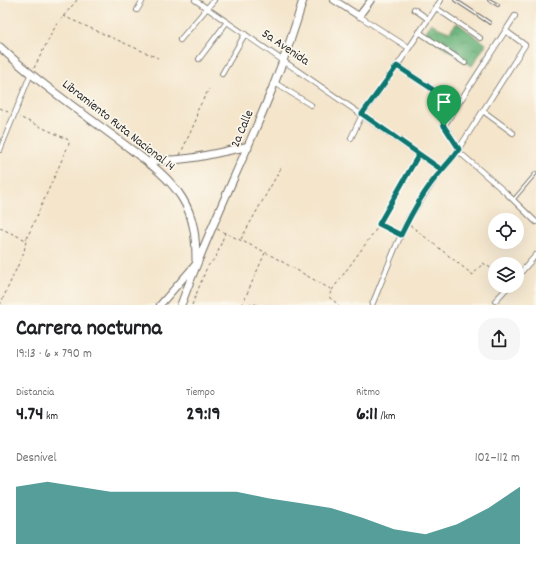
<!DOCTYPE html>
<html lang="es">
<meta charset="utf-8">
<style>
:root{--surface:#fff;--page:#f6f6f6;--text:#202124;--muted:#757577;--accent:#0f766e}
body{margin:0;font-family:Dekko,sans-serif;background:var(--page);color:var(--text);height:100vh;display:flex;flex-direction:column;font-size:15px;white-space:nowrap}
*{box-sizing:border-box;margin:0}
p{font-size:13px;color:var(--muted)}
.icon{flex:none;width:22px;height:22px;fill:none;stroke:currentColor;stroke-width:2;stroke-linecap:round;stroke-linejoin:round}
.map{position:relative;height:305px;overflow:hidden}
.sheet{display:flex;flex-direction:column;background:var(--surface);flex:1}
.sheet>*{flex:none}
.tools{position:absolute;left:488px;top:213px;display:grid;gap:8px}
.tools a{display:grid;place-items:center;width:36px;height:36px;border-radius:50%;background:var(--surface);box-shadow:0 4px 16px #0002;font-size:20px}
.pin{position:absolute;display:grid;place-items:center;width:34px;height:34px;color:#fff;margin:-41px -17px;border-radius:50% 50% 50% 0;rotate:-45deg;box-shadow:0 0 4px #0007}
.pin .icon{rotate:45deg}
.round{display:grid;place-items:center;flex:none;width:42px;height:42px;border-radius:16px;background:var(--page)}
.summary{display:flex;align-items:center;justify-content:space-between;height:68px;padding:0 16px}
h1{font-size:22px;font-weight:800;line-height:30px}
.stats{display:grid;grid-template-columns:repeat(3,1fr);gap:6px;height:68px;padding:4px 16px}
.stats div{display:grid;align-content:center}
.stats b{font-size:20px;font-weight:800}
.stats small{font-size:11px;font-weight:400}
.stats p{font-size:11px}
.chart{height:112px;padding:8px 16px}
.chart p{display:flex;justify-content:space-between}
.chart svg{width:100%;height:72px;margin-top:4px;fill:var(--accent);opacity:.7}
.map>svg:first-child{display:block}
</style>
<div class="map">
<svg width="536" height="305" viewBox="0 0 536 305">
<defs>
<pattern id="forest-crowns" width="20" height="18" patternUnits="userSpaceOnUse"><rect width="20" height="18" fill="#6bb37a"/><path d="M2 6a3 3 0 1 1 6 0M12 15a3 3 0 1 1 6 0" fill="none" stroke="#589264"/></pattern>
</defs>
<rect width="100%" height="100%" fill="#fbf7ec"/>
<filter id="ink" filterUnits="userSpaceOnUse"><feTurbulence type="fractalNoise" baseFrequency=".025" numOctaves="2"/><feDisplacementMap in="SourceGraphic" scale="8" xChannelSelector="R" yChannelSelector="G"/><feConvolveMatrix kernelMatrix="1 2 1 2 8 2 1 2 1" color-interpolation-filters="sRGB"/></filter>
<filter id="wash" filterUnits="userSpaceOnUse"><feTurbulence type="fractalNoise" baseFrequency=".012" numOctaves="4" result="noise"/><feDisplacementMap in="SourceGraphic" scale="16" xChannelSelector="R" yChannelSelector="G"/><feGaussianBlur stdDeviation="0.9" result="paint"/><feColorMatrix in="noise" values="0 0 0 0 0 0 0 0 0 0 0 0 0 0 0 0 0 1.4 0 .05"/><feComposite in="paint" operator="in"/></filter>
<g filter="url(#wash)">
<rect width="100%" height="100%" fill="#f4e5cb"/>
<!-- forest -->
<path fill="url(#forest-crowns)" stroke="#4b6f52" d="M431 23 439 28 449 32 457 23 486 44 472 66 425 34Z"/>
</g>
<g filter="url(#ink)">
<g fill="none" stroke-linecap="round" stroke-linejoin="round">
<defs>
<g id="lane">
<path d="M455 0 490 23"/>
<path d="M489 0 498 5"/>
<path d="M514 199 536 173"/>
</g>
<g id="street">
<path d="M195 0 442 170"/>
<path d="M436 8 480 38"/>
<path d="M414 9 428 19"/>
<path d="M137 10 143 0"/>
<path d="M359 16 409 48"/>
<path d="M419 32 465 63"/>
<path d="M180 40 214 0"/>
<path d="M199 59 227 22"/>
<path d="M397 66 432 89 435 94 443 123 459 149"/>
<path d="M222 74 245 34"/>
<path d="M275 83 311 105"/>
<path d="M483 111 513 133"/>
<path d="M444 126 515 16"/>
<path d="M351 138 362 115 397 66 441 0"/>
<path d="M0 150 31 73"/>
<path d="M458 151 505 192 536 222"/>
<path d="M517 277 536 255"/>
<path d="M495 301 509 286"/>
<path d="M372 305 396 246 409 218 437 176 454 156 525 45 506 31"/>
</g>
<g id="secondary">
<path d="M334 0 359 16 371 0"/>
<path d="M160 305 195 265"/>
</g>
<g id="primary">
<path d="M0 47C36 81 80 111 120 141 142 158 167 174 182 198 194 217 196 238 196 260"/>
<path d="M149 164 151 161 154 160C185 162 215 153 245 147L248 148"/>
<path d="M181 305C218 202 273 106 303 0"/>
</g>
</defs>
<!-- lane casing -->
<use href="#lane" stroke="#716c63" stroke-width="4"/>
<!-- street casing -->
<use href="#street" stroke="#716c63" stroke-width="6"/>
<!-- secondary casing -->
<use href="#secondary" stroke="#716c63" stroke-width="8"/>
<!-- primary casing -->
<use href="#primary" stroke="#716c63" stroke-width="9"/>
<!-- path -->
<g stroke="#716c63" stroke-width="1" stroke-dasharray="3 3" stroke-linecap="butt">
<path d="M63 16 158 58"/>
<path d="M34 68 56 25 77 0"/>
<path d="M0 108 10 113"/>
<path d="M180 155 196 120 197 111 209 89"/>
<path d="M380 224 397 233"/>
<path d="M410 225 473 275 483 263 495 271"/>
<path d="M0 228 26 240 69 144V141L67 139 19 117"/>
<path d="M217 229 265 252 332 290 329 296 330 298 339 305"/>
<path d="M241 239 281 168"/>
<path d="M332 290 375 231 417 158"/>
<path d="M0 305 24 252 26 241"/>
<path d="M192 305 207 267 216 257 225 233"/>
<path d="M242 305 265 253"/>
<path d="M249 305 251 303 257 305"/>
</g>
<!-- lane -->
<use href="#lane" stroke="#fff" stroke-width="2"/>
<!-- street -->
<use href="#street" stroke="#fff" stroke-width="4.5"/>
<!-- secondary -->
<use href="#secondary" stroke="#fff" stroke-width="6"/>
<!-- primary -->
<use href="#primary" stroke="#fff" stroke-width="7"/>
</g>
</g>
<g fill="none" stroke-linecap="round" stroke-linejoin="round" filter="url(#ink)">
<defs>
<path id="route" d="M444 126 435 94 432 89 397 66 362 114C389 133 415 151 442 170 425 189 412 212 401 235L379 224 419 154 442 170 454 156 459 149 444 126"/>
</defs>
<!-- route casing -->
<use href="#route" stroke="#fff" stroke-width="8"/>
<!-- route -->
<use href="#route" stroke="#0f766e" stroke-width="5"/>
</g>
<g text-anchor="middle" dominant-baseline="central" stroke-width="3.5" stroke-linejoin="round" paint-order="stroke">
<!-- street labels -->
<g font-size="13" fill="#2b2b2b" stroke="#fbf7ec">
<text transform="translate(285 48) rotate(34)">5a Avenida</text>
<text transform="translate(118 126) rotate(38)">Libramiento Ruta Nacional 14</text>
<text transform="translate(243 129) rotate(-67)">2a Calle</text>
</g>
</g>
</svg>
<div class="tools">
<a><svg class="icon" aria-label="locate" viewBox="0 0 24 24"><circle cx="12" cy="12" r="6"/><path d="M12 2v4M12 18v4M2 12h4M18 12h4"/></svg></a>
<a><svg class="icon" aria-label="layers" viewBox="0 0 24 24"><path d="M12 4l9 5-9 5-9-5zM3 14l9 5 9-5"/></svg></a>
</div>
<div class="pin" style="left:444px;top:126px;background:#1e9e55"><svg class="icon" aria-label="arrive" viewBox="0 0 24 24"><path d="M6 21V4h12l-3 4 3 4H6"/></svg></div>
</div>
<section class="sheet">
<div class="summary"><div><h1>Carrera nocturna</h1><p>19:13 · 6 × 790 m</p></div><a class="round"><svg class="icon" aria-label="share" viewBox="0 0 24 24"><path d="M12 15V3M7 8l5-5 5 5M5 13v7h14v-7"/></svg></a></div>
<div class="stats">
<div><p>Distancia</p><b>4.74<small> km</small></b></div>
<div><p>Tiempo</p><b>29:19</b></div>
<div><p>Ritmo</p><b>6:11<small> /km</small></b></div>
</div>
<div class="chart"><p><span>Desnivel</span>102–112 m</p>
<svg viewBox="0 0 160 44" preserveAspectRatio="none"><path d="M0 44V9L10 6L20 9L30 12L40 12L50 12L60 12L70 12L80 16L90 19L100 22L110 28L120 35L130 38L140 32L150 22L160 9V44z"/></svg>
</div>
</section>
